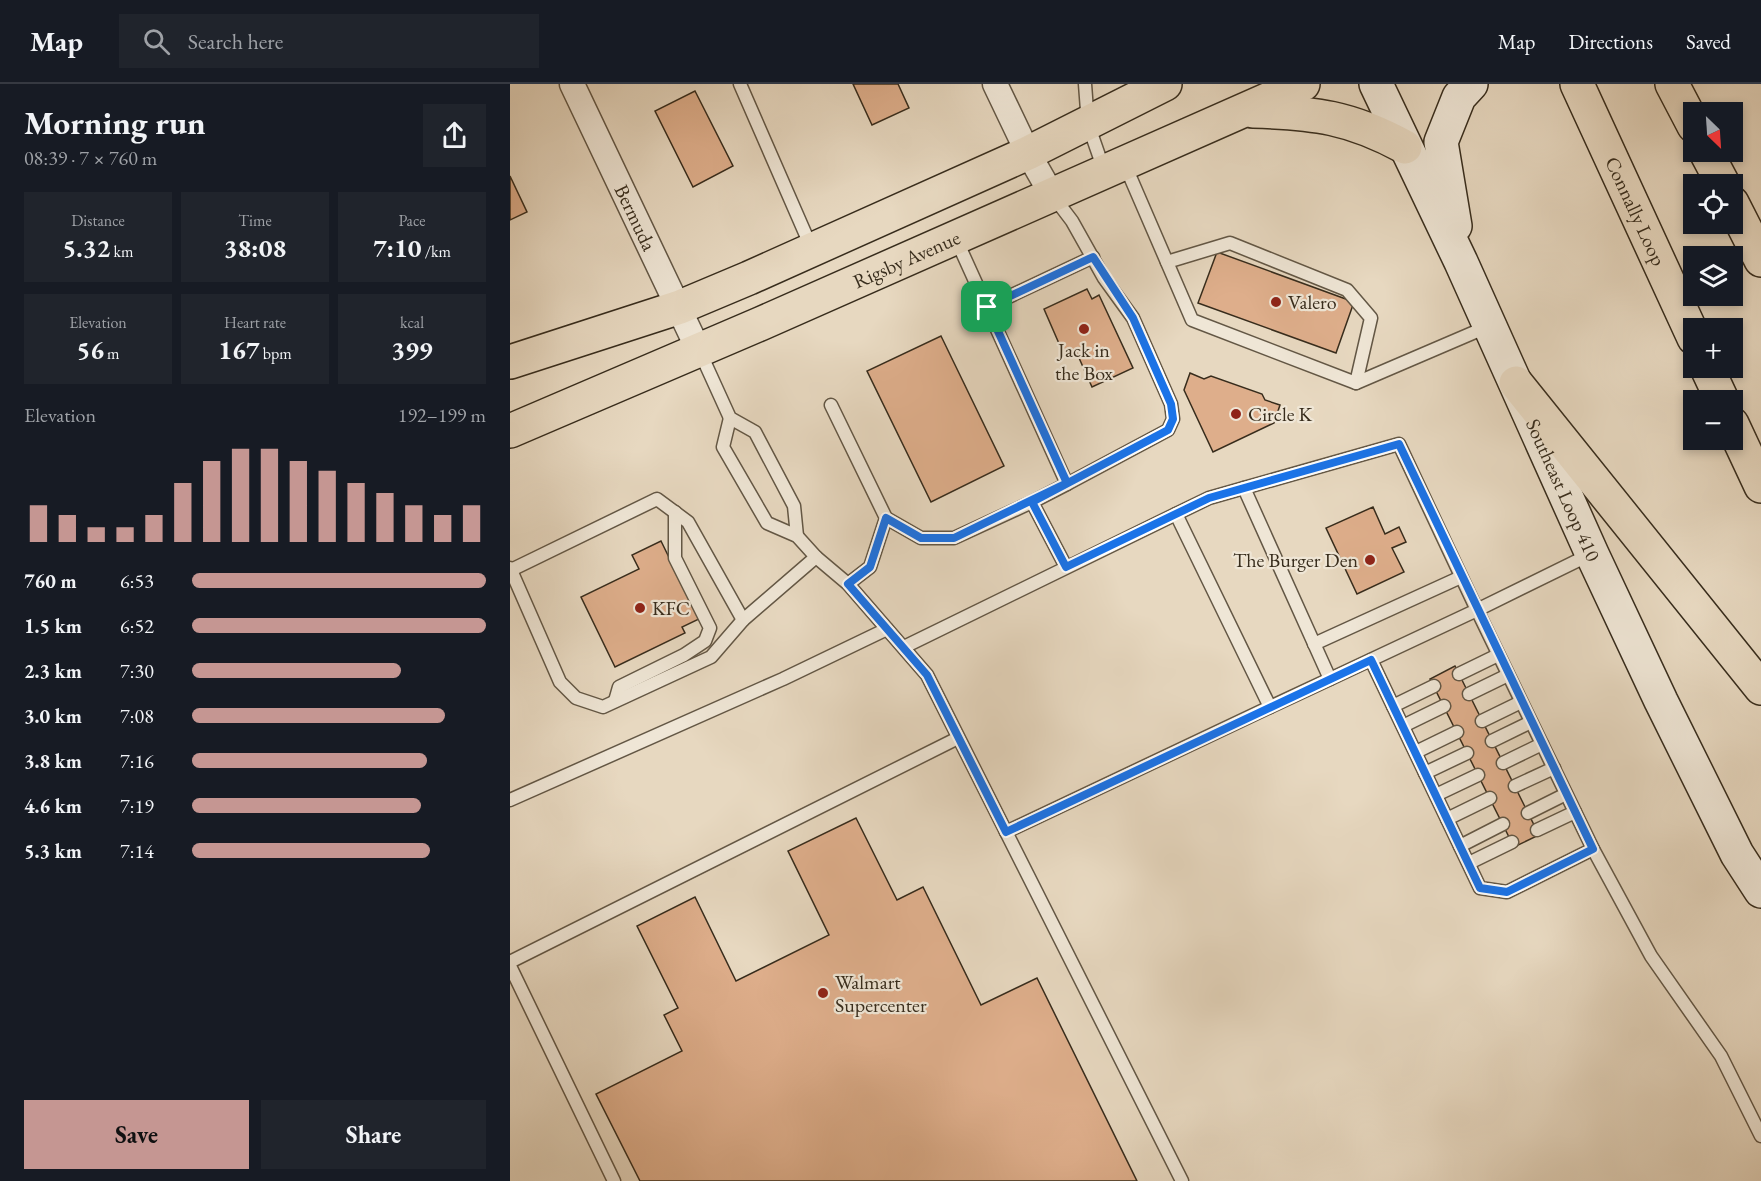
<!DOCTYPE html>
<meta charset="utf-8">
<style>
:root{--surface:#171b24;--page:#20242c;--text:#f1f3f6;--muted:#9ea1a6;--line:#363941;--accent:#c59692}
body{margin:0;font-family:"EB Garamond",serif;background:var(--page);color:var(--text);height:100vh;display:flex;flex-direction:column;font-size:22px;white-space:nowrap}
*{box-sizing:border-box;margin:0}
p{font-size:20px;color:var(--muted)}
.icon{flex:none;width:33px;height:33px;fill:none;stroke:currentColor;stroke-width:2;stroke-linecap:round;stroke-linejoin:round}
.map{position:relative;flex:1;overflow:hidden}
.drawer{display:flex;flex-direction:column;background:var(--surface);width:510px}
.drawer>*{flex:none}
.needle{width:39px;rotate:155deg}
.buttons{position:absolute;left:1173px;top:18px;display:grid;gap:12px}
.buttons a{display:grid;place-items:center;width:60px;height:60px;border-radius:0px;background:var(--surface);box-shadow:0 3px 9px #0003;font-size:30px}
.pin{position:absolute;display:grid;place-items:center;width:51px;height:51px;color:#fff;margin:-26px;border-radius:12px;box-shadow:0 3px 9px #0006}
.round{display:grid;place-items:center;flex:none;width:63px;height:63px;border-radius:0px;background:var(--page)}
.overview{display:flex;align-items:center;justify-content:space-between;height:102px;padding:0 24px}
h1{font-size:33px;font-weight:700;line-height:45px}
.stats{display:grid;grid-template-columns:repeat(3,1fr);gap:9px;height:102px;padding:6px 24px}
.stats div{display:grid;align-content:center;border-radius:0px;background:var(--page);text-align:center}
.stats b{font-size:26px;font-weight:700}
.stats small{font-size:16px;font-weight:400}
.stats p{font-size:16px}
.chart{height:168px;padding:12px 24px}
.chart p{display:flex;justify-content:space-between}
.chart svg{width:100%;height:108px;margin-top:6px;stroke:var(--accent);stroke-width:6}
.primary-button{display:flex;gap:12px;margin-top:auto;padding:12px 24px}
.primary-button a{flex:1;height:69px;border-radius:0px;background:var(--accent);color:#111;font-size:24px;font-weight:700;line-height:69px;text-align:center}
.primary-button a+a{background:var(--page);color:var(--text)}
ul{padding:0 24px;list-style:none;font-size:20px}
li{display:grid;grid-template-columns:96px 72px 1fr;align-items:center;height:45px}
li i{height:15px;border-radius:8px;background:var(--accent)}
header{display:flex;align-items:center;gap:36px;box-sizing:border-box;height:84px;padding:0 30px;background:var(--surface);border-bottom:2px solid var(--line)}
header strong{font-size:28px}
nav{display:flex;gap:33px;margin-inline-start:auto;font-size:21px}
.search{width:420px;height:54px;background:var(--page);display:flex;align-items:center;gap:15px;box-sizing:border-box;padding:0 21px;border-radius:0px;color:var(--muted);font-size:22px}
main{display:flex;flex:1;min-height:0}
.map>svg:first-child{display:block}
</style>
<header>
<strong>Map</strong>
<div class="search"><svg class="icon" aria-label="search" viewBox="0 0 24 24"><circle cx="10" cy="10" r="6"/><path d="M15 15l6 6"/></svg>Search here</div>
<nav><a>Map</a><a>Directions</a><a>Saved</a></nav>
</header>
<main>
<section class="drawer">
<div class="overview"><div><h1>Morning run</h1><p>08:39 · 7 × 760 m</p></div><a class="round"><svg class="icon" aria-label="share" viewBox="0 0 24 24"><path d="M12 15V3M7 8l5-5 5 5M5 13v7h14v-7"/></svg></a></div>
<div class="stats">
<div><p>Distance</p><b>5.32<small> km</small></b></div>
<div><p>Time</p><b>38:08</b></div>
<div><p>Pace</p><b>7:10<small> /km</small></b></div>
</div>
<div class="stats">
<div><p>Elevation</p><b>56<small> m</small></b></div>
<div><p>Heart rate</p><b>167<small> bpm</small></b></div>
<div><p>kcal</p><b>399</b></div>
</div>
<div class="chart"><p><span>Elevation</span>192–199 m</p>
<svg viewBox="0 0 160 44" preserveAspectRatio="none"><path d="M5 44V29M15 44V33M25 44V38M35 44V38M45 44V33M55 44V20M65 44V11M75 44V6M85 44V6M95 44V11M105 44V15M115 44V20M125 44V24M135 44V29M145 44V33M155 44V29"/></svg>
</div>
<ul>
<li><b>760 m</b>6:53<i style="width:100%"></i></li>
<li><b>1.5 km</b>6:52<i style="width:100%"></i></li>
<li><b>2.3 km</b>7:30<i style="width:71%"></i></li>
<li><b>3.0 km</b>7:08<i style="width:86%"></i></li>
<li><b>3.8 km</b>7:16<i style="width:80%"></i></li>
<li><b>4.6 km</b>7:19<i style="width:78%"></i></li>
<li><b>5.3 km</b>7:14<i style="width:81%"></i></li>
</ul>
<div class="primary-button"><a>Save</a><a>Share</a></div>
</section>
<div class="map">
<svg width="1251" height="1097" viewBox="0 0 1251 1097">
<rect width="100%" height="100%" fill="#e7d8c0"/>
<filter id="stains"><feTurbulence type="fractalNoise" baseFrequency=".00333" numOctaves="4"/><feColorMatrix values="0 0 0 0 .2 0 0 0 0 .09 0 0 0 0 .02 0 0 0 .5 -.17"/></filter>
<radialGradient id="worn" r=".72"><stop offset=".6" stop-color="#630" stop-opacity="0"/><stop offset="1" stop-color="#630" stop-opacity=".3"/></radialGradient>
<!-- building -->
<g fill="#deae8b" stroke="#372c1c" stroke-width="1.5">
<path d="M343 0H388L399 24 362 41Z"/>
<path d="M185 7 223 82 183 103 145 27Z"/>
<path d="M0 92 17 128 0 136Z"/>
<path d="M707 168 844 218 826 269 688 219Z"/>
<path d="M577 205 582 215 589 211 623 284 582 303 565 265 554 271 534 225Z"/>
<path d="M431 252 494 382 421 418 357 287Z"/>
<path d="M680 289 694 295 701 292 752 310 755 316 770 321 764 339 703 368 674 306Z"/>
<path d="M863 423 875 450 889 443 896 458 882 464 894 488 847 510 816 444Z"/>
<path d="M151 457 189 535 172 543 175 549 105 583 71 513 129 485 122 471Z"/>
<path d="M945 582 1029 751 1004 763 920 595Z"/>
<path d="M346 734 387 816 413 803 471 921 527 894 627 1097H130L86 1010 172 967 154 931 168 924 127 842 185 813 226 897 319 851 278 767Z"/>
</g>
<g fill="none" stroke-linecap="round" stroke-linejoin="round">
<defs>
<g id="lane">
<path d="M230 0 302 165"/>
<path d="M575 0 578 40 594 86"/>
<path d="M615 81 682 236 846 299 979 242"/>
<path d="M543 112 562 137 594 194 623 234 661 320 663 335 658 346 557 400"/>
<path d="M446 155 557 400 522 418 556 483"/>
<path d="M657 178 720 159 837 206 861 234 846 299"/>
<path d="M477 223 583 173"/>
<path d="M190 268 220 334 245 348 284 422 287 452"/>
<path d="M321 321 376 434 411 454H444L522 418"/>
<path d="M220 334 213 363 257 439 287 452 306 473 338 500 417 591 672 1097"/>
<path d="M889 360 967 526 820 595 734 404Z"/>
<path d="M734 404 699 414 666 430 760 623 820 595"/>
<path d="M1081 470 967 526 1083 765 1141 872 1211 972 1251 1052"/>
<path d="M0 484 50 598 66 614 93 623 201 573 233 536 306 473"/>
<path d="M1 486 147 415 178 438 233 536"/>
<path d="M338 500 360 483 376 434"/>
<path d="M804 560 951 493"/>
<path d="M394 563 666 430"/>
<path d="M861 576 970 804 997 808 1083 765"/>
<path d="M949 590 988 571"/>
<path d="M959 610 998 591"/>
<path d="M105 617 109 603 174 571 195 557 200 544 165 474V428"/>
<path d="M883 622 924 602"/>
<path d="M972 637 1011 618"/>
<path d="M893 642 934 622"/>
<path d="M982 657 1021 638"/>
<path d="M906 668 947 648"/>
<path d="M993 679 1032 660"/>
<path d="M915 689 957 669"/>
<path d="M1005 702 1044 684"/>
<path d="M926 711 968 691"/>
<path d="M0 716 273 595 377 545"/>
<path d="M1018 729 1056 710"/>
<path d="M937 735 980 714"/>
<path d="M1027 746 1065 728"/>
<path d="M496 748 760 623"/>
<path d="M950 762 993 740"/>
<path d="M959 779 1002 758"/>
<path d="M0 878 448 654"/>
<path d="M0 882 104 1097"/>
</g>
<g id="street">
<path id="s1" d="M62 0 189 267"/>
<path d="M485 0 518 69 542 111"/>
</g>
<g id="secondary">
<path id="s2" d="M866 0 951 178 1082 470 1151 617 1227 770 1251 807"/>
<path d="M945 142 931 58 949 13 961 0"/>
</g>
<g id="highway">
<path id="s3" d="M1067 0 1184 254"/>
<path d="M1162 0 1184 42"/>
<path d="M743 27C805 29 840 33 895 63"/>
<path d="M1196 68 1213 100"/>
<path d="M1222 119 1251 176"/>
<path d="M0 278 170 223 239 194 518 69 655 0"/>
<path d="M1197 284 1212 316"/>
<path d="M1006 299 1251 604"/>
<path d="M1222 340 1251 402"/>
<path id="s4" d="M0 347 250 240 793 0"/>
</g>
</defs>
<!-- lane casing -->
<use href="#lane" stroke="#635745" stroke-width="15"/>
<!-- street casing -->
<use href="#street" stroke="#635745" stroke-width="27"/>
<!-- secondary casing -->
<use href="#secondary" stroke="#372c1c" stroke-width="36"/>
<!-- highway casing -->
<use href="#highway" stroke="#372c1c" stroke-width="36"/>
<!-- lane -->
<use href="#lane" stroke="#efe6d6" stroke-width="12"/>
<!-- street -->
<use href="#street" stroke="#efe6d6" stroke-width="24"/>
<!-- secondary -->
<use href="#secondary" stroke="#efe6d6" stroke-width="33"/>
<!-- highway -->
<use href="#highway" stroke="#e7d8c0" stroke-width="33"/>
</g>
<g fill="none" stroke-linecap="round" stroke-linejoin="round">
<defs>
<path id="route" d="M477 223 557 399 444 454H411L376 434 360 483 338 500 417 591 496 748 861 576 970 804 997 808 1083 765 889 360 699 414 556 483 522 418 658 346 663 335 661 320 623 234 583 173 477 223"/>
</defs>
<!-- route casing -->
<use href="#route" stroke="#fff" stroke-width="12"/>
<!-- route -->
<use href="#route" stroke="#1a73e8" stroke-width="8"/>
</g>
<!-- markers -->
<g fill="#8f2418" stroke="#efe6d6" stroke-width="2">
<circle cx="766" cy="218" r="6"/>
<circle cx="574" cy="245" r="6"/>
<circle cx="726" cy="330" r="6"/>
<circle cx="860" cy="476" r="6"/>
<circle cx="130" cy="524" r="6"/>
<circle cx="313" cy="909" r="6"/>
</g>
<g text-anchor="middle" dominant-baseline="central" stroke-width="4.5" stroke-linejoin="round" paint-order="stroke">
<!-- street labels -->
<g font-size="20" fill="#372c1c" stroke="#efe6d6">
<text stroke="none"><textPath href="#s3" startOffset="140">Connally Loop</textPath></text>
<text stroke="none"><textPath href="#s1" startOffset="148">Bermuda</textPath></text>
<text stroke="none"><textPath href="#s4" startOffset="432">Rigsby Avenue</textPath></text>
<text stroke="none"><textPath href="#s2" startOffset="447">Southeast Loop 410</textPath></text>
</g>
<!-- poi labels -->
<g font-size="20" fill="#372c1c" stroke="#efe6d6" text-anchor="start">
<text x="778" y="218">Valero</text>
<text x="574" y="266" text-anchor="middle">Jack in<tspan x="574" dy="23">the Box</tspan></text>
<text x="738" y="330">Circle K</text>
<text x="848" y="476" text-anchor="end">The Burger Den</text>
<text x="142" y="524">KFC</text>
<text x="325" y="898">Walmart<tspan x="325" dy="23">Supercenter</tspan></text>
</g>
</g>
<rect width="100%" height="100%" filter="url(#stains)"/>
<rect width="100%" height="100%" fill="url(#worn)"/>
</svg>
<div class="buttons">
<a><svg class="needle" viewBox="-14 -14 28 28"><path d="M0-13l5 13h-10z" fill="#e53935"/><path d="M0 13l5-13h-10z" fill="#9ea1a6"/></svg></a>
<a><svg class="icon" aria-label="locate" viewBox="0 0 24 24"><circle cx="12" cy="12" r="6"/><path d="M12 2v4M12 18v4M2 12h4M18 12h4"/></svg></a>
<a><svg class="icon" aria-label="layers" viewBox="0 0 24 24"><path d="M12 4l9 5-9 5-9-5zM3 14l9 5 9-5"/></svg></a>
<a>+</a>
<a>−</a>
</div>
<div class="pin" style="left:477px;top:223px;background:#1e9e55"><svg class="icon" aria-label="arrive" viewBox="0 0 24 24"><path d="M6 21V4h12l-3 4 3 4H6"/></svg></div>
</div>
</main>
